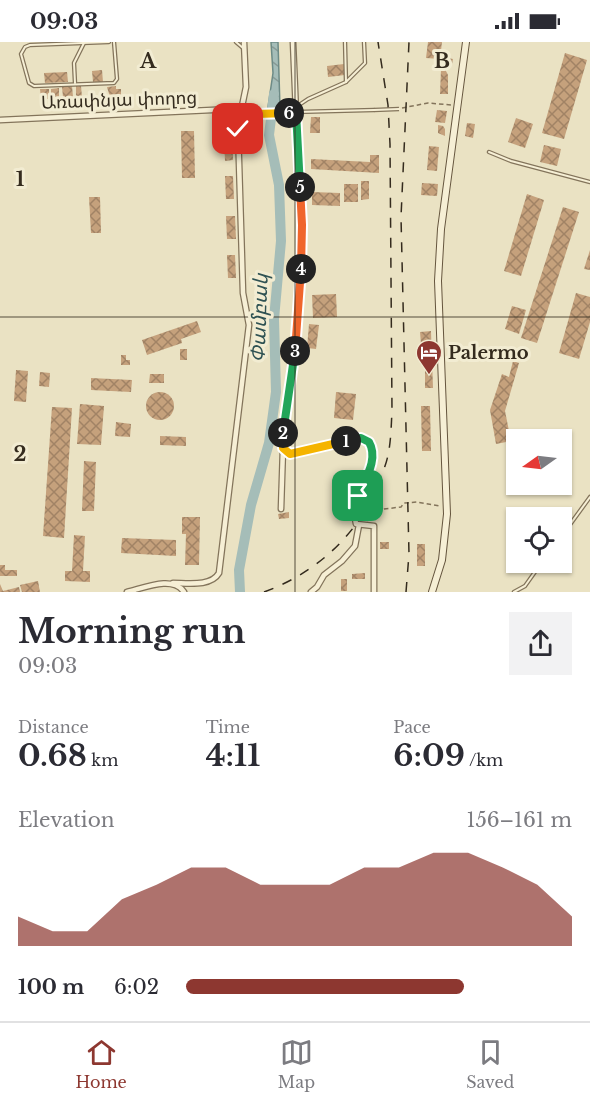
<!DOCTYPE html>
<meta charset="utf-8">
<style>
:root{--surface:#fff;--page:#f2f2f3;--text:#2b2b33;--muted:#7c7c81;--line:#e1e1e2;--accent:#8d3730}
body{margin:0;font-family:"Libre Baskerville","Noto Sans Armenian",serif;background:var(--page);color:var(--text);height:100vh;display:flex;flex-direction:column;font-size:22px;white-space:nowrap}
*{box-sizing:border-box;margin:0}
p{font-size:20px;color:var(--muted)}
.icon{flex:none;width:33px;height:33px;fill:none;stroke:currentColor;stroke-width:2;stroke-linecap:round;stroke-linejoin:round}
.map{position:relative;height:550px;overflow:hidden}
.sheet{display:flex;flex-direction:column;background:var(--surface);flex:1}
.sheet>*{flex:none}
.needle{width:39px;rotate:256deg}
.buttons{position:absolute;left:506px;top:387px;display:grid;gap:12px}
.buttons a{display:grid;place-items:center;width:66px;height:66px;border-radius:0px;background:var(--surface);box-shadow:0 2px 4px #0004;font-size:30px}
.pin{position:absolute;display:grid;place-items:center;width:51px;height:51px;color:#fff;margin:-26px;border-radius:12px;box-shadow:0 3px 9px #0006}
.km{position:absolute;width:30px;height:30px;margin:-15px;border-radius:50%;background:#222;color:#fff;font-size:16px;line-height:30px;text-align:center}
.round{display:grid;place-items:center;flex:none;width:63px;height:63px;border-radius:0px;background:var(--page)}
.overview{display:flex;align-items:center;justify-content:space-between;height:102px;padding:0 18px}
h1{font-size:33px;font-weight:700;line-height:45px}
.stats{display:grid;grid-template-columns:repeat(3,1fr);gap:9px;height:102px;padding:6px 18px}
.stats div{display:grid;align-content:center}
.stats b{font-size:30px;font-weight:700}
.stats small{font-size:16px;font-weight:400}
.stats p{font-size:16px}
.chart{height:168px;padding:12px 18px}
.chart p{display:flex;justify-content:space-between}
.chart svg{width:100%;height:108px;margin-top:6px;fill:var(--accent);opacity:.7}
ul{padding:0 18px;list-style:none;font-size:20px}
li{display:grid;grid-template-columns:96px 72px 1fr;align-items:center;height:45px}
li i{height:15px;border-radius:8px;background:var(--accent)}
.status{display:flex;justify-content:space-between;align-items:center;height:42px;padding:0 30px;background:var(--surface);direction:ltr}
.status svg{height:16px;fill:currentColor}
.tab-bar{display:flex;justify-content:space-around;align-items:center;height:84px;border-top:2px solid var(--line);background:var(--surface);font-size:16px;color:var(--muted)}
.tab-bar a{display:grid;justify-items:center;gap:3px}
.tab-bar .active{color:var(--accent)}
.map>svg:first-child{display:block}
</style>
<div class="status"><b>09:03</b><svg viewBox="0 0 49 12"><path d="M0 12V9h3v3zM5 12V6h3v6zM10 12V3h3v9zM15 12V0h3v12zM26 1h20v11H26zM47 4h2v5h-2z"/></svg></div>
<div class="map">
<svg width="590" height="550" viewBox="0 0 590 550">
<defs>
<pattern id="water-waves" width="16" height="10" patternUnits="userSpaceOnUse" patternTransform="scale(1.5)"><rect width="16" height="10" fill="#a5bdb8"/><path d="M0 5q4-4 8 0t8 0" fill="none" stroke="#879a95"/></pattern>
<pattern id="building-cross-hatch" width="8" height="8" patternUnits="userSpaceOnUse" patternTransform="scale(1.5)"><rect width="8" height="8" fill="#c5a17c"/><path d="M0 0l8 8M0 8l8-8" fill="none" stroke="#a18365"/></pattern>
</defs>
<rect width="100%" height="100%" fill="#eae2c3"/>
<!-- water -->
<path fill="url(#water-waves)" stroke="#6d8b86" stroke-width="1.5" d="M271 0H278L280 66 268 65 273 31Z"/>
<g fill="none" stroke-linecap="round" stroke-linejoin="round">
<!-- river -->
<path stroke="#a5bdb8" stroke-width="10" d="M240 550 239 528 251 463 269 401 276 350 274 277 281 199 279 143 269 93 274 52"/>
</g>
<!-- building -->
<g fill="url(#building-cross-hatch)">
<path d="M428 0H442L440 17 426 16Z"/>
<path d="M565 11 587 18 564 97 542 91Z"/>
<path d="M441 15 453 17 452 22 441 20Z"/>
<path d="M344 22 345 33 328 35 327 24Z"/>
<path d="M441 27H445L448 33V52H440Z"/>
<path d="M102 28 103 40H93L92 29Z"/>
<path d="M67 30 68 40 45 41 44 31Z"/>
<path d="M72 44 73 55H63L62 45Z"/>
<path d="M76 44H81L82 55H76Z"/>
<path d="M116 44V47H121V54L110 55 107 45Z"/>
<path d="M59 46V55L51 56V47Z"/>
<path d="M40 47H49V57H41Z"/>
<path d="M437 68 447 69 445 81 435 80Z"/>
<path d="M311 75H320V91H310Z"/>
<path d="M516 76 533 82 525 106 508 100Z"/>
<path d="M467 81 475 82 473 96 465 94Z"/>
<path d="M438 83 443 84 445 87V94L438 91Z"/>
<path d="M181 89H194L195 136H182Z"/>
<path d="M224 96H232L233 118 225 119Z"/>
<path d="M544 103 561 107 557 124 540 120Z"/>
<path d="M429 104 439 105 437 129 427 128Z"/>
<path d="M370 113H379V131L311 127V117L370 120Z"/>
<path d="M225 134H233L234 157H226Z"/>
<path d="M361 139H369V157L361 158Z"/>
<path d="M422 141 438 142 437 154 421 153Z"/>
<rect x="344" y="142" width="14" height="18"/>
<path d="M312 150 340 151V164L312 163Z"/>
<path d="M527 152 544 158 521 234 504 229Z"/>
<path d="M89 155H100L101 191H91Z"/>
<path d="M563 165 579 170 537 301 521 296Z"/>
<path d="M226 174H235L236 197H227Z"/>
<path d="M590 208V228L584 227Z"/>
<path d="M227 213H235L236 236H228Z"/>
<path d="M576 251 590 255V280L579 317 559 311Z"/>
<path d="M336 252 337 275 313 276 312 253Z"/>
<path d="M512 264 526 268 519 292 505 287Z"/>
<path d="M197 279 201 290 181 297 182 301 147 313 142 298Z"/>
<path d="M309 282 319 283 316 307 307 306Z"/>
<path d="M431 289 433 346H425V302H421L420 290Z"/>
<rect x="180" y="307" width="7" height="11"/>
<path d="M121 313H126V318H130V323H121Z"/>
<path d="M513 319 519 321 505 369 511 399 496 402 490 368 502 332 509 335Z"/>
<path d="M16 328 28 329 26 360 14 359Z"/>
<path d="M40 330 50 331 49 345 39 344Z"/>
<path d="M150 332H164V341H149Z"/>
<path d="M91 336 132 338 131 350 91 348Z"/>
<path d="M336 350 356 352 353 378 334 376Z"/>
<circle cx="160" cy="364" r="14"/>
<path d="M80 362 104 364 101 403 77 402Z"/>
<path d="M421 364H430L431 409H422Z"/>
<path d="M52 365 72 366 64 496 43 494Z"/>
<path d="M116 380 131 382 130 395 115 394Z"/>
<path d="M160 394 186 395V404L160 403Z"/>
<path d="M561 398 567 400 562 417 561 416Z"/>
<path d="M84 419 96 420 94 469H82Z"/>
<path d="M289 470V476L279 477 278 472Z"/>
<path d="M182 475H200L199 523H185L186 492H182Z"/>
<path d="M74 493 85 494 83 529H90V540L65 539V529H72Z"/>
<path d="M122 496 176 498V514L121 511Z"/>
<rect x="380" y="500" width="9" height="7"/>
<rect x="417" y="502" width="8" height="22"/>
<path d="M0 523H5V528H17V534H0Z"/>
<path d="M365 531V537H352V532Z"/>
<rect x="341" y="537" width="6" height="12"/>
<path d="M38 539 40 550H22L20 543Z"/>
<path d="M0 542 3 549 19 545 20 550H0Z"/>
</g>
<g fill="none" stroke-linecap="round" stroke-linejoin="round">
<defs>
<g id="lane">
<path d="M109 0 30 3 25 5 21 12 29 41 34 44 114 41 117 37 114 0"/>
<path d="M236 0 243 6"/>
<path d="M345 0 346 40"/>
<path d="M75 41 74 21 84 1"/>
<path d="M296 65 308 57 346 40 365 21 364 0"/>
<path d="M296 70 374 68"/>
<path d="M489 110 511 119 590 140"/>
<path d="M561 495 590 455"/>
<path d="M514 550 525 544 542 520"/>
</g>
<g id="street">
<path d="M296 70C300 140 303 210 298 280 295 321 284 361 282 402L285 409 290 412 356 396 364 398 371 403C379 431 349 453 356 482L374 484V550"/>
<path d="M0 78 233 67 241 69 246 45 244 0"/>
<path d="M281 467 283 406"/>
<path d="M173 541C187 541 211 545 219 531L249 283 243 251 238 87 241 69 256 72 296 70 293 0"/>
<path d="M127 550C144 546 173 533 184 550"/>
<path d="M311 550 317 545 324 533 342 519 355 504 359 483"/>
</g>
<path id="secondary" d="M432 550 442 518 447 472 438 239 441 187 466 0"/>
</defs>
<!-- lane casing -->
<use href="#lane" stroke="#83745b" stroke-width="4.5"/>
<!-- street casing -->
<use href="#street" stroke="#83745b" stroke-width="7"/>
<!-- secondary casing -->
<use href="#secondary" stroke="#65553e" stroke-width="8"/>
<!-- path -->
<g stroke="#83745b" stroke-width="1.5" stroke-dasharray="4.5 3" stroke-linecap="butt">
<path d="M402 66 428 61 451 63"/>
<path d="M367 479 368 474 384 467 401 465 404 461 417 460 440 464"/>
</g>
<!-- lane -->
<use href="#lane" stroke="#f6efd5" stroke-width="2"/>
<!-- street -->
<use href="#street" stroke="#f6efd5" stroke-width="4.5"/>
<!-- secondary -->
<use href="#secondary" stroke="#f6efd5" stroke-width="6"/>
<!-- rail -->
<g stroke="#342b1e" stroke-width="1.5" stroke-dasharray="10 10" stroke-linecap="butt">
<path d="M264 550C322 529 367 484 385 424 391 407 391 387 392 369L390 102 388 63 378 0"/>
<path d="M406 550 409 512 401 175 409 0"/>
</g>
<defs>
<path id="lane-bridge" d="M374 68 399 67"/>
</defs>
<!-- lane-bridge casing -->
<use href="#lane-bridge" stroke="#83745b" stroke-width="4.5" stroke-linecap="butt"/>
<!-- lane-bridge -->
<use href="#lane-bridge" stroke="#f6efd5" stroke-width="2"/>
</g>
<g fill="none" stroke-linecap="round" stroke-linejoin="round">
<defs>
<path id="split-1" d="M346 399 361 396 369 400C379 417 365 437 358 454"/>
<path id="split-2" d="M283 391V406L290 412 346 399"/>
<path id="split-3" d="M283 391 295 309"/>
<path id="split-4" d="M295 309 301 227"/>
<path id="split-5" d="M300 145 302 183 301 227"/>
<path id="split-6" d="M289 71 296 70 300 145"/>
<path id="split-7" d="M238 87 241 69 256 72 289 71"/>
</defs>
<!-- split-1 casing -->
<use href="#split-1" stroke="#fff" stroke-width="12"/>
<!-- split-2 casing -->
<use href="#split-2" stroke="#fff" stroke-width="12"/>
<!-- split-3 casing -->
<use href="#split-3" stroke="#fff" stroke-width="12"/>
<!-- split-4 casing -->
<use href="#split-4" stroke="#fff" stroke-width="12"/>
<!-- split-5 casing -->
<use href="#split-5" stroke="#fff" stroke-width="12"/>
<!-- split-6 casing -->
<use href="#split-6" stroke="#fff" stroke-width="12"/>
<!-- split-7 casing -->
<use href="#split-7" stroke="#fff" stroke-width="12"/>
<!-- split-1 -->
<use href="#split-1" stroke="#22a559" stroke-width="8"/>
<!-- split-2 -->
<use href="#split-2" stroke="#f5b400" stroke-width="8"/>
<!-- split-3 -->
<use href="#split-3" stroke="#22a559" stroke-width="8"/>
<!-- split-4 -->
<use href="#split-4" stroke="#f0652b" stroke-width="8"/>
<!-- split-5 -->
<use href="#split-5" stroke="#f0652b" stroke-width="8"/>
<!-- split-6 -->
<use href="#split-6" stroke="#22a559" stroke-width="8"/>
<!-- split-7 -->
<use href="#split-7" stroke="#f5b400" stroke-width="8"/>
</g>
<!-- grid -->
<path fill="none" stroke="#342b1e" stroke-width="1.5" stroke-opacity="0.55" d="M295 0V550M0 275H590"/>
<!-- icons -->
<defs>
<symbol id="hotel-pin" viewBox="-11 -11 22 30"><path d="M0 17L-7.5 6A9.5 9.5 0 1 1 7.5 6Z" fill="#8d3730" stroke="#f2ecd2"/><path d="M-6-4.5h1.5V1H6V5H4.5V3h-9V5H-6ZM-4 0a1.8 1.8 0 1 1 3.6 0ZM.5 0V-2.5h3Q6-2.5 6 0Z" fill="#fff"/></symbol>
</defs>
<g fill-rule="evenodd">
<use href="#hotel-pin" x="414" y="296" width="30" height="40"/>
</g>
<g text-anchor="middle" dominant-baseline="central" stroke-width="6" stroke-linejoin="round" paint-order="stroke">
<!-- street labels -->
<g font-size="18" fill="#342b1e" stroke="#f2ecd2">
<text transform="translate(119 58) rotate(-2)">Առափնյա փողոց</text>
</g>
<!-- poi labels -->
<g font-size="18" font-weight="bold" fill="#342b1e" stroke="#f2ecd2" text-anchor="start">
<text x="448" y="311">Palermo</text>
</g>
<!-- water labels -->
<g font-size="20" font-style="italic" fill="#2f5253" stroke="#f2ecd2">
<text transform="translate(259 276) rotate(-88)">Փամբակ</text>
</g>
</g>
<g font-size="20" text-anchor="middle" font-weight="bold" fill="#342b1e" stroke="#f2ecd2" stroke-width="6" stroke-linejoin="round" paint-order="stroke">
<text x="148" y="26">A</text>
<text x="442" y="26">B</text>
<text x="20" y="144">1</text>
<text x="20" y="419">2</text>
</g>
</svg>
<div class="buttons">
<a><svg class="needle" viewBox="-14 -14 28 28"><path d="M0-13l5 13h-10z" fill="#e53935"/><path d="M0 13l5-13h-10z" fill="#7c7c81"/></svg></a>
<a><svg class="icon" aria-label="locate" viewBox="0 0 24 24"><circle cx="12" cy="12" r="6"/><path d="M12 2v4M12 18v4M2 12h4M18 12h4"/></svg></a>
</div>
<div class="pin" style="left:358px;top:454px;background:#1e9e55"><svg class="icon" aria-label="arrive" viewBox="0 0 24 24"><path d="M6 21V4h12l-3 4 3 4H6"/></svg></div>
<div class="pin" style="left:238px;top:87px;background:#d93025"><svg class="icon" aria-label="check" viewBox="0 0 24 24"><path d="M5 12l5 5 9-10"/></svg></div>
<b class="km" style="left:346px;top:399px">1</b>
<b class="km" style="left:283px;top:391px">2</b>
<b class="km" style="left:295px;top:309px">3</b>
<b class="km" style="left:301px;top:227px">4</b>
<b class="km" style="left:300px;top:145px">5</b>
<b class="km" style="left:289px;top:71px">6</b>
</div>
<section class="sheet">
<div class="overview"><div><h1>Morning run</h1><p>09:03</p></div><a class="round"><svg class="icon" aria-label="share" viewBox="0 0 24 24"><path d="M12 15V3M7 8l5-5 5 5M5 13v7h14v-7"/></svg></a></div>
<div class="stats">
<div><p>Distance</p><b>0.68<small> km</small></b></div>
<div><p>Time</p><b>4:11</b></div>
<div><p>Pace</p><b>6:09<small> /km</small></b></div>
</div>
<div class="chart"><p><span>Elevation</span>156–161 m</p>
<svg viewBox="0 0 160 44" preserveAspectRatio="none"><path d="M0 44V32L10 38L20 38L30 25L40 19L50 12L60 12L70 19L80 19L90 19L100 12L110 12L120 6L130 6L140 12L150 19L160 32V44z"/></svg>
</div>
<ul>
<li><b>100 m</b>6:02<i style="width:72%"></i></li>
</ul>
</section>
<nav class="tab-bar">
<a class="active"><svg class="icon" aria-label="home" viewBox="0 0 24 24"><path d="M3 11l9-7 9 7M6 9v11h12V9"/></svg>Home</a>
<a><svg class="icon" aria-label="map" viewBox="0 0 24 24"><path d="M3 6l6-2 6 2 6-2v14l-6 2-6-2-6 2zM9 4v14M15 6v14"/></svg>Map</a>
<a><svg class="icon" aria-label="saved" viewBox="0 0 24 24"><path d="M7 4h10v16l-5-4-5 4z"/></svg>Saved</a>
</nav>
